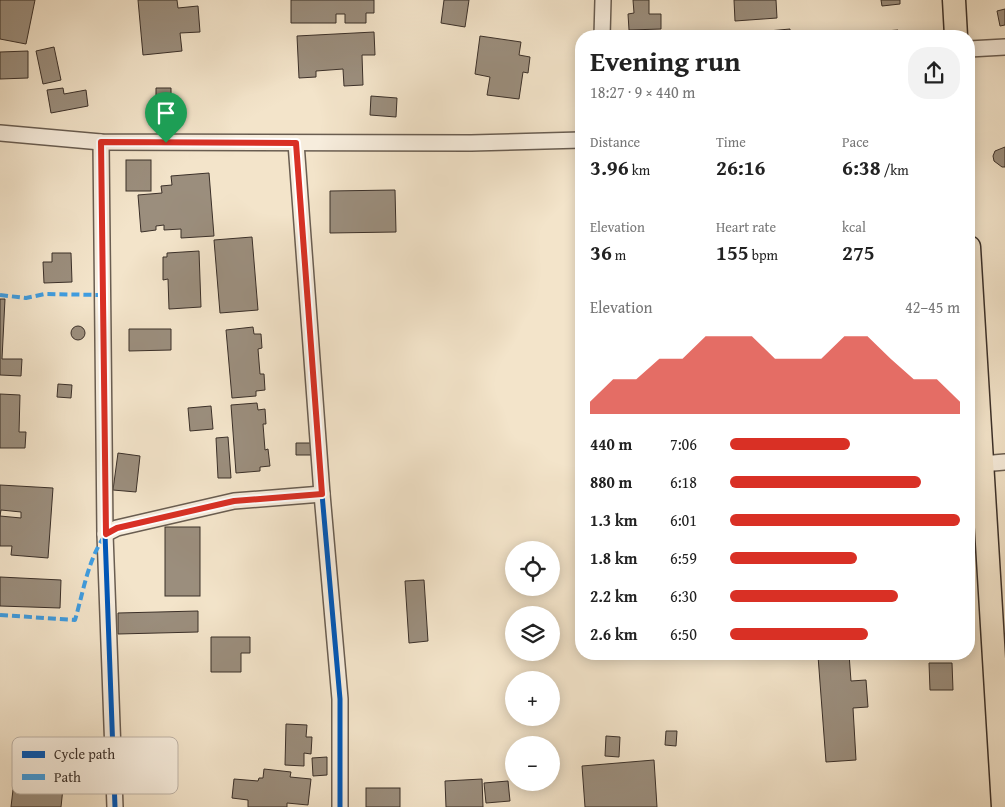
<!DOCTYPE html>
<meta charset="utf-8">
<style>
:root{--surface:#fff;--page:#f2f2f2;--text:#222;--muted:#767676;--accent:#d93025}
body{margin:0;font-family:"Gentium Book Plus",serif;background:var(--page);color:var(--text);height:100vh;display:flex;flex-direction:column;font-size:19px;white-space:nowrap}
*{box-sizing:border-box;margin:0}
p{font-size:16px;color:var(--muted)}
.icon{flex:none;width:28px;height:28px;fill:none;stroke:currentColor;stroke-width:2;stroke-linecap:round;stroke-linejoin:round}
.map{position:relative;flex:1;overflow:hidden}
.drawer{position:absolute;left:575px;top:30px;width:400px;height:630px;display:flex;flex-direction:column;background:var(--surface);border-radius:20px;box-shadow:0 2px 12px #0003}
.drawer>*{flex:none}
.tools{position:absolute;left:505px;top:541px;display:grid;gap:10px}
.tools a{display:grid;place-items:center;width:55px;height:55px;border-radius:50%;background:var(--surface);box-shadow:0 2px 12px #0003;font-size:25px}
.pin{position:absolute;display:grid;place-items:center;width:42px;height:42px;color:#fff;margin:-51px -21px;border-radius:50% 50% 50% 0;rotate:-45deg;box-shadow:0 0 5px #0007}
.pin .icon{rotate:45deg}
.round{display:grid;place-items:center;flex:none;width:52px;height:52px;border-radius:20px;background:var(--page)}
.head{display:flex;align-items:center;justify-content:space-between;height:85px;padding:0 15px}
h1{font-size:28px;font-weight:700;line-height:38px}
.figures{display:grid;grid-template-columns:repeat(3,1fr);gap:8px;height:85px;padding:5px 15px}
.figures div{display:grid;align-content:center}
.figures b{font-size:21px;font-weight:700}
.figures small{font-size:14px;font-weight:400}
.figures p{font-size:14px}
.chart{height:140px;padding:10px 15px}
.chart p{display:flex;justify-content:space-between}
.chart svg{width:100%;height:90px;margin-top:5px;fill:var(--accent);opacity:.7}
ul{padding:0 15px;list-style:none;font-size:16px}
li{display:grid;grid-template-columns:80px 60px 1fr;align-items:center;height:38px}
li i{height:12px;border-radius:6px;background:var(--accent)}
.map>svg:first-child{display:block}
</style>
<div class="map">
<svg width="1005" height="807" viewBox="0 0 1005 807">
<rect width="100%" height="100%" fill="#f3e4ca"/>
<filter id="stains"><feTurbulence type="fractalNoise" baseFrequency=".004" numOctaves="4"/><feColorMatrix values="0 0 0 0 .2 0 0 0 0 .09 0 0 0 0 .02 0 0 0 .5 -.17"/></filter>
<radialGradient id="worn" r=".72"><stop offset=".6" stop-color="#630" stop-opacity="0"/><stop offset="1" stop-color="#630" stop-opacity=".3"/></radialGradient>
<!-- building -->
<g fill="#9b8e7d" stroke="#3b3029" fill-rule="evenodd">
<path d="M0 0H35L26 44 0 39Z"/>
<path d="M138 0H177L178 8 198 6 200 32 180 33 182 51 143 55Z"/>
<path d="M291 0H374V13H366V23H345V14H336V23H291Z"/>
<path d="M444 0H469L465 27 441 23Z"/>
<path d="M633 0H649V14H661V29L629 30 628 14 634 13Z"/>
<path d="M734 0H776L777 18 735 21Z"/>
<path d="M881 0H900V4L882 6Z"/>
<path d="M1005 9V25L1000 26 997 11Z"/>
<path d="M790 29V36H725V35Z"/>
<path d="M898 30V36H872V32Z"/>
<path d="M831 31V36H801V33Z"/>
<path d="M374 32 375 55H362L363 85 344 86 343 69 316 71V77L299 78 297 36Z"/>
<path d="M480 36 521 42 519 55 530 57 528 73 523 72 519 99 487 95 490 77 475 74Z"/>
<path d="M54 47 61 80 43 84 36 51Z"/>
<path d="M28 51V78L0 79V52Z"/>
<path d="M63 88 64 94 86 90 88 106 51 113 47 90Z"/>
<path d="M156 88H171V101L156 100Z"/>
<path d="M371 96 397 98 396 117 370 115Z"/>
<path d="M1005 147V167H1002L994 161 993 156 995 151Z"/>
<rect x="126" y="160" width="25" height="31"/>
<path d="M209 173 214 236 181 238V229L164 230V225L156 226V230L141 232 138 195 162 193 161 186 172 185 171 176Z"/>
<path d="M395 190 396 232 330 233V191Z"/>
<path d="M252 237 258 310 220 313 214 240Z"/>
<path d="M199 251 201 307 169 309 168 279 163 280V257H167V253Z"/>
<path d="M52 253H71L72 282 44 283 43 262H52Z"/>
<path d="M0 299H5L2 359H22L21 376 0 375Z"/>
<circle cx="78" cy="333" r="7"/>
<path d="M253 327 254 334H261L262 348 258 349 260 374H264L265 390 256 391V396L232 398 226 330Z"/>
<path d="M129 329H171V350L129 351Z"/>
<path d="M58 384 72 385 71 398 57 397Z"/>
<path d="M0 394 20 395 19 432H26L25 448H0Z"/>
<path d="M257 403 258 410 265 409 266 424H263L265 450 268 449 270 466 260 467V471L236 473 231 405Z"/>
<path d="M211 406 213 429 190 431 188 408Z"/>
<path d="M228 437 231 478H218L216 438Z"/>
<path d="M296 443H312L313 455H296Z"/>
<path d="M118 453 140 456 136 492 113 490Z"/>
<path d="M0 485 53 488 48 558 11 555 12 546H0ZM1 510 21 512V518L0 516Z"/>
<rect x="165" y="527" width="35" height="69"/>
<path d="M0 577 61 580 60 608 0 606Z"/>
<path d="M424 580 428 641 409 643 405 581Z"/>
<path d="M198 611V632L118 634V613Z"/>
<path d="M211 637H250V653H241V672H211Z"/>
<path d="M849 654 851 681 866 680 868 707 853 708 856 760 826 762 818 656Z"/>
<path d="M929 663H952L953 690H930Z"/>
<path d="M286 724 307 725 306 737H312L311 754 304 753V766L285 765Z"/>
<path d="M666 731H677L676 746 665 745Z"/>
<path d="M606 736 620 737 619 757 605 756Z"/>
<path d="M327 757V775L313 776 312 758Z"/>
<path d="M654 760 657 807H585L582 766Z"/>
<path d="M264 769 291 772 290 777 311 779 308 805 287 803V807H248V800L232 798 234 779 258 781 259 778H263Z"/>
<path d="M482 779 483 807H446L445 781Z"/>
<path d="M14 781 63 788 61 807H11Z"/>
<path d="M508 781 510 801 486 803 484 783Z"/>
<rect x="366" y="788" width="34" height="19"/>
</g>
<g fill="none" stroke-linecap="round" stroke-linejoin="round">
<defs>
<g id="minor">
<path d="M602 36 603 0"/>
<path d="M969 49 1005 47"/>
<path d="M0 133 101 142 471 143 581 140"/>
<path d="M101 142 105 534 115 807"/>
<path d="M296 143 322 494 340 699V807"/>
<path d="M982 464 1005 462"/>
<path d="M105 534 117 528 234 501 322 494"/>
</g>
<g id="primary">
<path d="M954 0 956 36"/>
<path d="M969 247 1003 807"/>
</g>
</defs>
<!-- minor casing -->
<use href="#minor" stroke="#695d51" stroke-width="18"/>
<!-- primary casing -->
<use href="#primary" stroke="#3b3029" stroke-width="25"/>
<!-- minor -->
<use href="#minor" stroke="#f7eddd" stroke-width="15"/>
<!-- primary -->
<use href="#primary" stroke="#f3e4ca" stroke-width="22"/>
<!-- quiet -->
<g stroke="#3f9de1" stroke-width="4" stroke-dasharray="8 4" stroke-linecap="butt">
<path d="M0 295 26 298 45 294 102 295"/>
<path d="M0 615 75 620C83 593 88 560 104 537"/>
</g>
<defs>
<g id="cycleway">
<path d="M101 142 105 534 115 807"/>
<path d="M296 143 322 494 340 699V807"/>
</g>
</defs>
<!-- cycleway casing -->
<use href="#cycleway" stroke="#f7eddd" stroke-width="8"/>
<!-- cycleway -->
<use href="#cycleway" stroke="#0057b8" stroke-width="5"/>
</g>
<g fill="none" stroke-linecap="round" stroke-linejoin="round">
<defs>
<path id="route" d="M101 142 296 143 322 494 234 501 117 528 106 534Z"/>
</defs>
<!-- route casing -->
<use href="#route" stroke="#fff" stroke-width="10"/>
<!-- route -->
<use href="#route" stroke="#d93025" stroke-width="6"/>
</g>
<!-- legend -->
<rect x="12" y="737" width="166" height="57" rx="8" fill="#f7eddd" stroke="#bfb4a7" stroke-width="1"/>
<rect x="22" y="751" width="23" height="7" fill="#0057b8"/>
<rect x="22" y="774" width="23" height="6" fill="#3f9de1"/>
<g font-size="14" fill="#3b3029">
<text x="54" y="759">Cycle path</text>
<text x="54" y="782">Path</text>
</g>
<rect width="100%" height="100%" filter="url(#stains)"/>
<rect width="100%" height="100%" fill="url(#worn)"/>
</svg>
<div class="tools">
<a><svg class="icon" aria-label="locate" viewBox="0 0 24 24"><circle cx="12" cy="12" r="6"/><path d="M12 2v4M12 18v4M2 12h4M18 12h4"/></svg></a>
<a><svg class="icon" aria-label="layers" viewBox="0 0 24 24"><path d="M12 4l9 5-9 5-9-5zM3 14l9 5 9-5"/></svg></a>
<a>+</a>
<a>−</a>
</div>
<div class="pin" style="left:166px;top:143px;background:#1e9e55"><svg class="icon" aria-label="arrive" viewBox="0 0 24 24"><path d="M6 21V4h12l-3 4 3 4H6"/></svg></div>
<section class="drawer">
<div class="head"><div><h1>Evening run</h1><p>18:27 · 9 × 440 m</p></div><a class="round"><svg class="icon" aria-label="share" viewBox="0 0 24 24"><path d="M12 15V3M7 8l5-5 5 5M5 13v7h14v-7"/></svg></a></div>
<div class="figures">
<div><p>Distance</p><b>3.96<small> km</small></b></div>
<div><p>Time</p><b>26:16</b></div>
<div><p>Pace</p><b>6:38<small> /km</small></b></div>
</div>
<div class="figures">
<div><p>Elevation</p><b>36<small> m</small></b></div>
<div><p>Heart rate</p><b>155<small> bpm</small></b></div>
<div><p>kcal</p><b>275</b></div>
</div>
<div class="chart"><p><span>Elevation</span>42–45 m</p>
<svg viewBox="0 0 160 44" preserveAspectRatio="none"><path d="M0 44V38L10 27L20 27L30 17L40 17L50 6L60 6L70 6L80 17L90 17L100 17L110 6L120 6L130 17L140 27L150 27L160 38V44z"/></svg>
</div>
<ul>
<li><b>440 m</b>7:06<i style="width:52%"></i></li>
<li><b>880 m</b>6:18<i style="width:83%"></i></li>
<li><b>1.3 km</b>6:01<i style="width:100%"></i></li>
<li><b>1.8 km</b>6:59<i style="width:55%"></i></li>
<li><b>2.2 km</b>6:30<i style="width:73%"></i></li>
<li><b>2.6 km</b>6:50<i style="width:60%"></i></li>
</ul>
</section>
</div>
